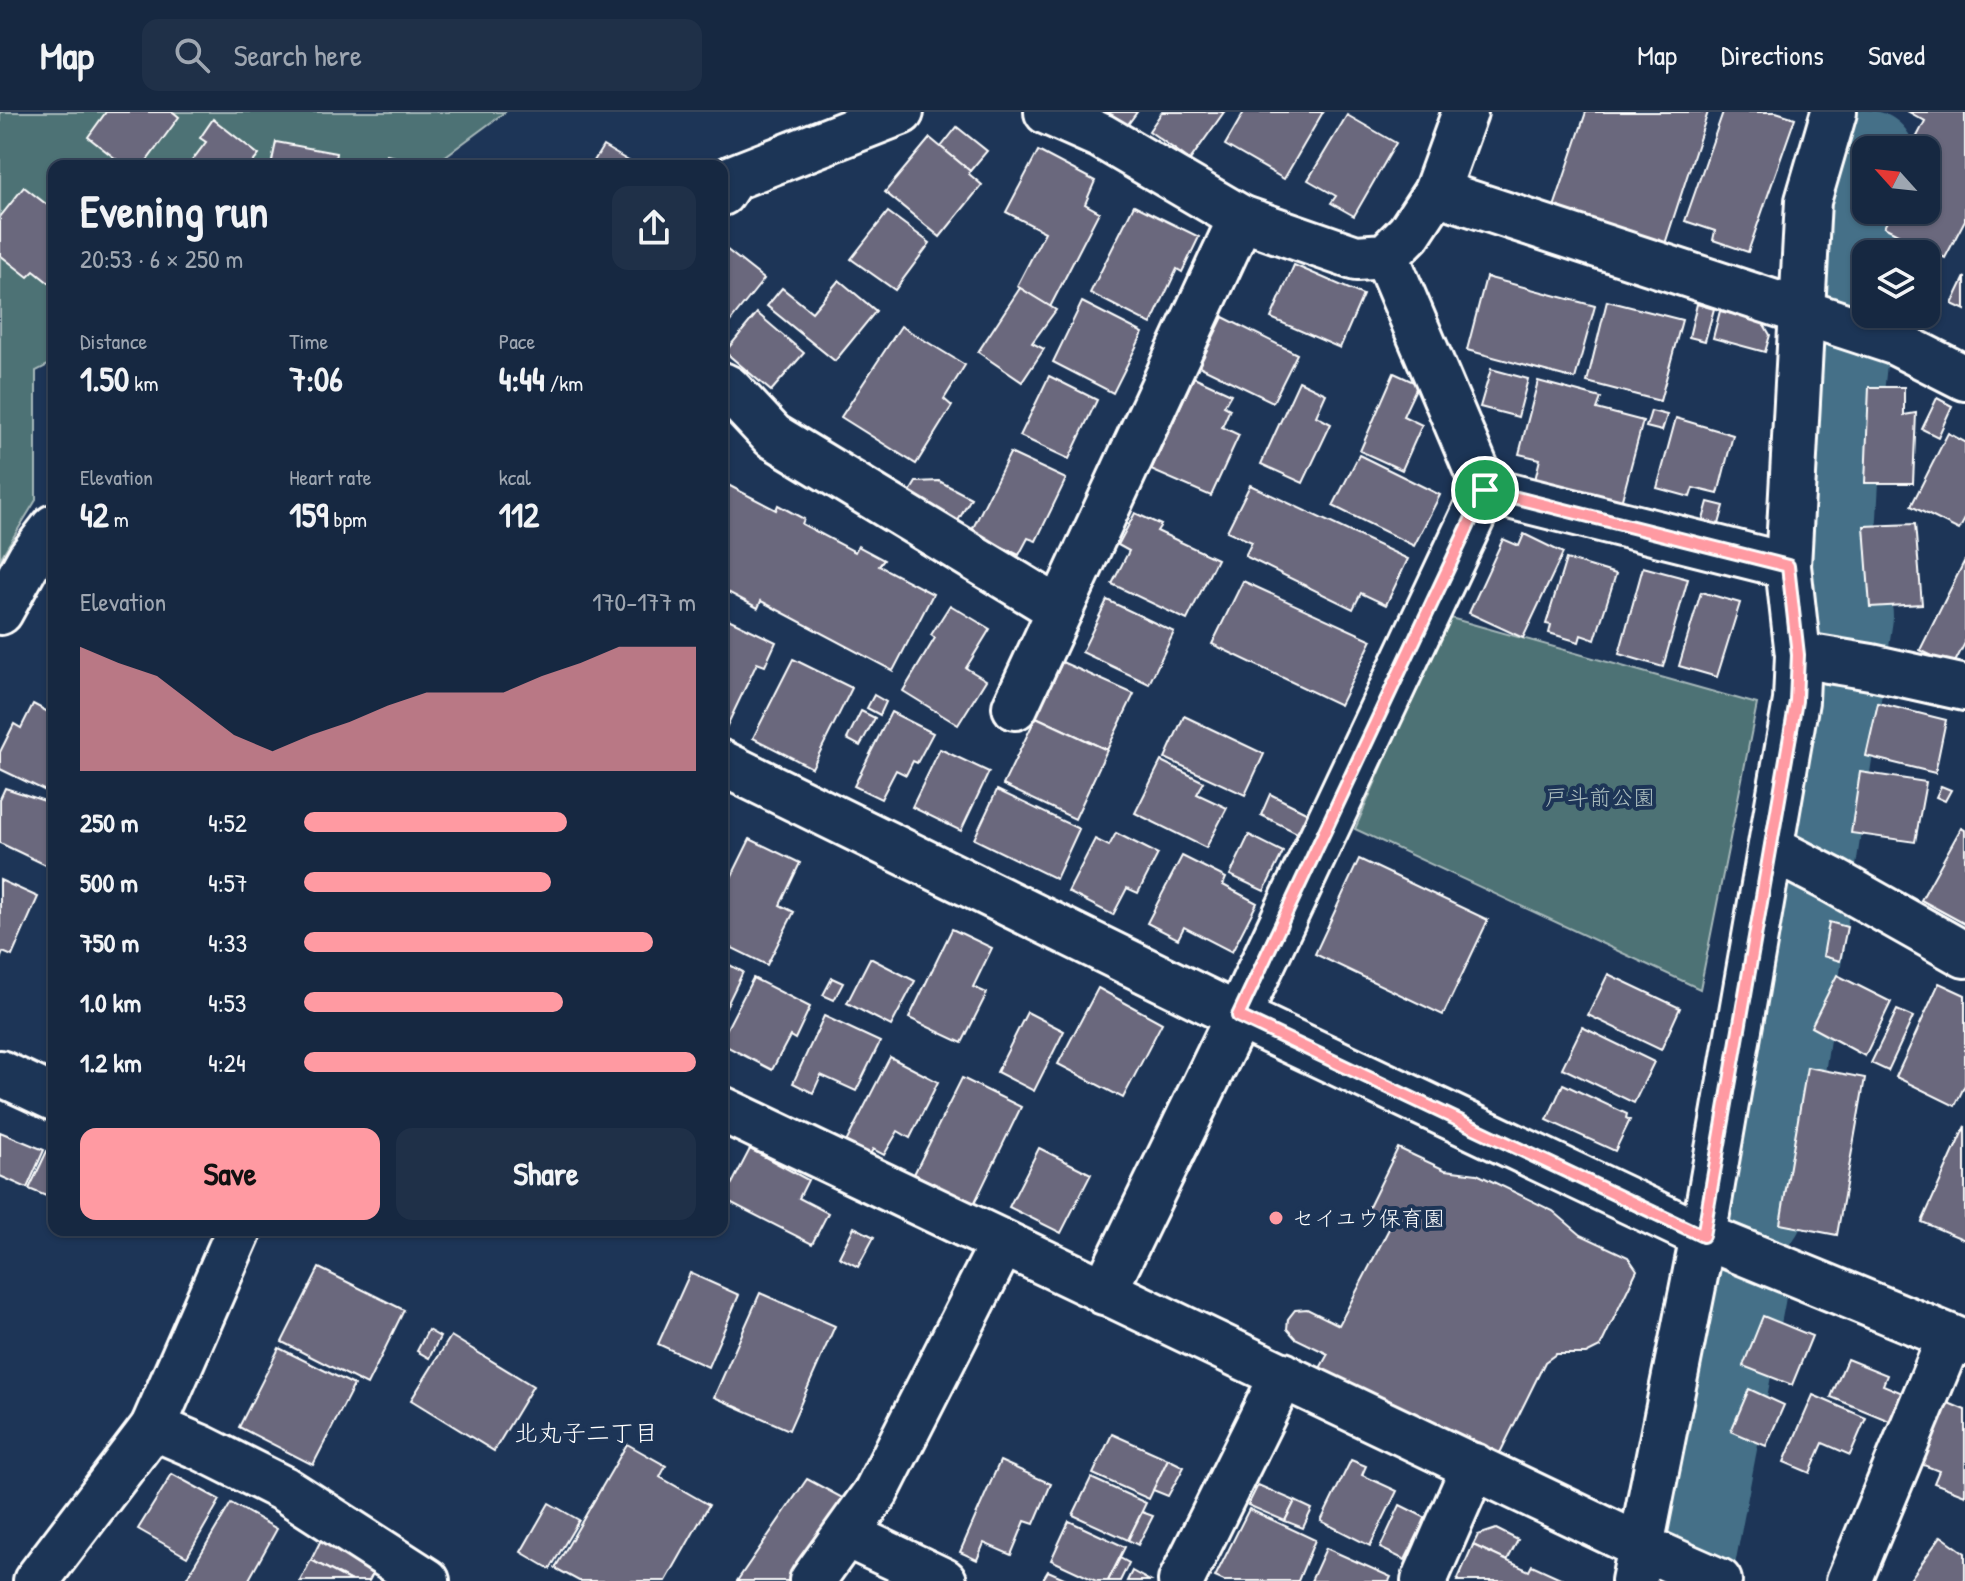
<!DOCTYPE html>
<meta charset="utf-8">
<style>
:root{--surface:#162841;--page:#1f3048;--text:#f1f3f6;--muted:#9ea6b1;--line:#35445a;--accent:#ff9aa2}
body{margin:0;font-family:"Patrick Hand","Klee One",sans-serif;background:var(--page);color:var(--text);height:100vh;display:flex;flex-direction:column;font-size:30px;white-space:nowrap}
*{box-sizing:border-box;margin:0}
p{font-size:26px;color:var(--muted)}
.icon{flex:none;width:44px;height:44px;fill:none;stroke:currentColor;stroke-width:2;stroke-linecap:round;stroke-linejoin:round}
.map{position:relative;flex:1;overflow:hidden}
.details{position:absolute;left:48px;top:48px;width:680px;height:1076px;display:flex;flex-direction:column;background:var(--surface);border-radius:16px;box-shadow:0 2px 6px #0004,0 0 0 2px var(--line)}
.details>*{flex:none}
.needle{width:52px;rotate:297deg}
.controls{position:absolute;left:1852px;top:24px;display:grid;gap:16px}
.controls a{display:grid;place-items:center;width:88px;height:88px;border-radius:16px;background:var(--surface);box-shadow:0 2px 6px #0004,0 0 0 2px var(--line);font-size:40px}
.pin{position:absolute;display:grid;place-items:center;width:68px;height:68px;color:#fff;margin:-34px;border:4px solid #fff;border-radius:50%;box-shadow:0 2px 8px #0007}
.round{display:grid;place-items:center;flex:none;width:84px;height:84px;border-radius:16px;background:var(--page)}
.headline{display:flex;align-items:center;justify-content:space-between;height:136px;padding:0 32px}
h1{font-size:44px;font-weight:800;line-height:60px}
.figures{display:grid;grid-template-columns:repeat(3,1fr);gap:12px;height:136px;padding:8px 32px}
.figures div{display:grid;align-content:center}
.figures b{font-size:34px;font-weight:800}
.figures small{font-size:22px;font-weight:400}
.figures p{font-size:22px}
.chart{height:224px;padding:16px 32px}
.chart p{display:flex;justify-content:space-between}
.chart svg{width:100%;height:144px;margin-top:8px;fill:var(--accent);opacity:.7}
.button{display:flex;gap:16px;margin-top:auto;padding:16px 32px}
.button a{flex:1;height:92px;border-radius:16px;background:var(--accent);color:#111;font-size:32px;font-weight:800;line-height:92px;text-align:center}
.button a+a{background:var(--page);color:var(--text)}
ul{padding:0 32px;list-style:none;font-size:26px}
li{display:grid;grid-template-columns:128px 96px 1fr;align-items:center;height:60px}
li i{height:20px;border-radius:10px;background:var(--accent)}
header{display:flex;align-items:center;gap:48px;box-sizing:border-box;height:112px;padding:0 40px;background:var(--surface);border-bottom:2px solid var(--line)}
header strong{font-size:38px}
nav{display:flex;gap:44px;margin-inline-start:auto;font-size:28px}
.search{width:560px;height:72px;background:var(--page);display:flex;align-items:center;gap:20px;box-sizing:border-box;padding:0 28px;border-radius:16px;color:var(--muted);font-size:30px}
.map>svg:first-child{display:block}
</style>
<header>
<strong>Map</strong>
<div class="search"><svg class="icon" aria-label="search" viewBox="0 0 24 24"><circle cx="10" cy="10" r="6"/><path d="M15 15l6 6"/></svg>Search here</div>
<nav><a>Map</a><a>Directions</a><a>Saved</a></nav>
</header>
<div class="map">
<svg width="1965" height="1469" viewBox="0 0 1965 1469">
<rect width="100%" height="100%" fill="#1d3557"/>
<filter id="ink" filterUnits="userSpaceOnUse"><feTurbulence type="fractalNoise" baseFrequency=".0125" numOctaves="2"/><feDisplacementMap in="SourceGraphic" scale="16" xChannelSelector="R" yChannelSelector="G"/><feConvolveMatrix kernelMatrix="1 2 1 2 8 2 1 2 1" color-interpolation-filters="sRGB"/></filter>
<g filter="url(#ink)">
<!-- green -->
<g fill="#4e7274" stroke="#a6b8ba" stroke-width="2">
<path d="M0 0H505L432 54H54V250L36 259V388L0 447Z"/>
<path d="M1447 505 1757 592 1700 877 1355 717Z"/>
</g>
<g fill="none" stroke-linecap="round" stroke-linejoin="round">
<!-- river -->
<g stroke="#447088" stroke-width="100">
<path d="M1754 1097 1843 504 1826 422 1834 279 1854 83 1866 48"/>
<path d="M1681 1469 1736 1181"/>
</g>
</g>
<!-- building -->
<g fill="#6a687d" stroke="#fff" stroke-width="2">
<path d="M106 0H173L179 5 143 54H125L88 25Z"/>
<path d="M1105 0H1137L1126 15Z"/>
<path d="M1162 0H1224L1190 48 1149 19Z"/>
<path d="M1244 0H1323L1284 67 1225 33Z"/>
<path d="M1586 0H1708L1665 132 1554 95Z"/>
<path d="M1723 0H1776L1795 6 1748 140 1713 128 1715 119 1685 109Z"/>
<path d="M1965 0V108L1945 146 1884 115 1893 98H1926V38H1910L1925 9 1909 0Z"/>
<path d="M1347 3 1396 31 1354 104 1331 91 1336 84 1308 68Z"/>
<path d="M213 7 259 43 250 54H188L206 30 200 26Z"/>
<path d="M957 15 987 39 970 59 941 35Z"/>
<path d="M930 26 970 59 969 62 982 73 940 125 885 80Z"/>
<path d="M276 30 336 41 334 54H271Z"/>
<path d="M603 34 637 54H591Z"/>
<path d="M1038 39 1095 69 1085 92 1099 100 1050 195 1017 174 1045 120 1006 100Z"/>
<path d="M386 43 438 54H384Z"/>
<path d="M24 75 50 95 54 89V165L49 171 34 159 28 165 0 143V105Z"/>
<path d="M1134 93 1199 125 1182 160 1177 157 1151 212 1090 181Z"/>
<path d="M888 100 930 131 895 178 851 147Z"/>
<path d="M1890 129 1912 141 1911 142H1882Z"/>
<path d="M726 137 764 167 722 220V142Z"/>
<path d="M1294 153 1363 183 1340 236 1271 206Z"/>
<path d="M1486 165 1595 194 1575 267 1467 238Z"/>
<path d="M1965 165V198L1952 192Z"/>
<path d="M839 168 876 199 835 249 767 194 782 176 812 200Z"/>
<path d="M1020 176 1056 198 1032 231 1044 237 1022 270 978 240Z"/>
<path d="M1607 189 1682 208 1660 289 1587 270Z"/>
<path d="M1082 190 1143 221 1113 281 1053 250Z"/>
<path d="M1697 192 1714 197 1705 229 1689 225Z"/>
<path d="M1720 199 1762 209 1770 223 1765 240 1713 226Z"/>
<path d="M757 201 804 241 771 279 725 240Z"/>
<path d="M1223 205 1297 242 1273 290 1199 254Z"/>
<path d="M901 214 965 253 944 287 952 294 916 352 841 305Z"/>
<path d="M1491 257 1528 267 1518 305 1480 295Z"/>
<path d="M1394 261 1418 272 1403 304 1422 313 1402 358 1360 339Z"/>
<path d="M1049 264 1097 288 1069 347 1020 324Z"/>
<path d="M1194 265 1231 282 1224 294 1230 297 1222 315 1239 323 1211 384 1151 358Z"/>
<path d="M1299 269 1326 282 1316 304 1331 312 1303 371 1261 352Z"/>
<path d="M1538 269 1601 286 1597 297 1643 309 1621 391 1535 368 1540 347 1519 342Z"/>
<path d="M1869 275H1904V303L1916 301 1913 371H1865Z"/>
<path d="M1937 286 1952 294 1938 325 1922 317Z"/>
<path d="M1651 299 1667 303 1662 319 1646 315Z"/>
<path d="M1676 306 1733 323 1718 382 1693 376 1690 385 1657 376Z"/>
<path d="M1948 321 1965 330V407L1959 418 1911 394Z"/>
<path d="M1010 341 1066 367 1036 429 1028 426 1019 443 971 420Z"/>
<path d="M1359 343 1440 383 1414 434 1333 394Z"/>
<path d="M939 369 971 386 954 416 905 388 916 370Z"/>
<path d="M728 373 776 398 778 393 804 407 802 412 855 440 858 434 884 448 879 454 933 482 893 559 761 489 758 496 722 477V384Z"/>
<path d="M1250 373 1408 447 1386 493 1361 481 1353 497 1245 444 1252 430 1227 419Z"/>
<path d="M1708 390 1724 394 1716 423 1700 418Z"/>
<path d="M1135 401 1161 413 1157 419 1217 447 1187 508 1112 472 1129 439 1118 433Z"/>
<path d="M1915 412 1922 492 1870 495 1864 414Z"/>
<path d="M1524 422 1563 441 1523 526 1469 501 1503 427 1519 434Z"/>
<path d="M1566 447 1616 462 1595 528 1581 523 1579 530 1549 521 1551 513 1546 512Z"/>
<path d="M1965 448V531L1953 554 1920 538Z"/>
<path d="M1643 455 1688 467 1663 555 1619 542Z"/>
<path d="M1243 469 1372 528 1340 593 1212 532Z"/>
<path d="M1701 480 1740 491 1717 565 1679 554Z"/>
<path d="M1107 488 1174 520 1149 572 1082 540Z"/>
<path d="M950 493 990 517 966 556 986 568 958 613 903 579 935 526 931 523Z"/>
<path d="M722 504 776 530 765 554 757 551 726 616 722 614Z"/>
<path d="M793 547 852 576 812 656 753 626Z"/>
<path d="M1062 550 1134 582 1107 638 1036 605Z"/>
<path d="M874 583 886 590 880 603 867 596Z"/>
<path d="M1878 591 1946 608 1935 661 1866 644Z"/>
<path d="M33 592 54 603V683L0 657V640L14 612 21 616Z"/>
<path d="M861 599 875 606 860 634 847 627Z"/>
<path d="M891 600 933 621 917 651 913 649 906 663 896 658 881 687 854 674Z"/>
<path d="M1184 604 1264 642 1245 683 1165 646Z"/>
<path d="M1036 605 1107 638 1075 707 1003 673Z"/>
<path d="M940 637 989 660 961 719 912 695Z"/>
<path d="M1161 649 1204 670 1197 682 1227 696 1206 736 1135 701Z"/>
<path d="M1860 660 1926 670 1915 730 1851 721Z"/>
<path d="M1941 674 1951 678 1945 689 1936 685Z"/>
<path d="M5 676 54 692V757L0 731V687Z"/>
<path d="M997 678 1079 717 1056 767 974 727Z"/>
<path d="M1270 682 1308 701 1297 721 1261 703Z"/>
<path d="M1961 716 1965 718V812L1921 788Z"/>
<path d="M1116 721 1158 742 1138 781 1127 776 1113 803 1068 780 1095 727 1109 734Z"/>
<path d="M1249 723 1283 740 1264 779 1230 763Z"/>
<path d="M750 727 800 751 780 793 794 800 767 853 722 831V784Z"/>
<path d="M1182 744 1226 766 1223 773 1257 791 1232 840 1184 815 1178 827 1147 811Z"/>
<path d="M1359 747 1488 808 1443 903 1315 842Z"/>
<path d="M0 768 38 785 12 844 3 840 0 848Z"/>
<path d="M1829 810 1847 815 1840 849 1823 844Z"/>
<path d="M952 817 992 836 973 875 987 881 962 931 909 906Z"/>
<path d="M870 846 915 869 891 914 847 891Z"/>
<path d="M722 849 743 860 725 897 722 895Z"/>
<path d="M1608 862 1680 896 1661 938 1588 903Z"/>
<path d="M1837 863 1891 890 1865 944 1811 915Z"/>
<path d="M753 866 810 895 795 927 790 924 772 958 722 932V926Z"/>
<path d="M832 866 843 871 834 888 823 883Z"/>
<path d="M1939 871 1965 883V973L1955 994 1896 965Z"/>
<path d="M1098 876 1162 911 1123 986 1058 952Z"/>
<path d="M1897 898 1913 905 1888 959 1871 951Z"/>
<path d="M1027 900 1064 919 1034 979 997 960Z"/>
<path d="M824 904 880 930 856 979 821 963 813 981 793 971Z"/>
<path d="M1582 915 1654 950 1634 991 1562 956Z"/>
<path d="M890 945 938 970 910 1026 898 1019 884 1043 873 1037 867 1048 843 1036Z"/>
<path d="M1807 955 1865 966 1837 1123 1780 1112Z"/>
<path d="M962 966 1021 995 974 1092 914 1062Z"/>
<path d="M1563 972 1627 1002 1626 1006 1630 1008 1615 1039 1547 1008Z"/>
<path d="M1965 1014V1128L1922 1110Z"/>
<path d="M0 1020 44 1038 27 1076 0 1064Z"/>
<path d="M1039 1036 1091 1062 1061 1121 1009 1095Z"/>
<path d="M1398 1036 1445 1058 1477 1062 1553 1099 1581 1123 1628 1145 1637 1158 1600 1235 1586 1242H1556L1545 1250 1499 1343 1319 1258 1328 1242 1295 1226 1287 1217 1288 1207 1295 1198 1307 1197 1339 1213 1392 1111 1367 1099Z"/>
<path d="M750 1037 808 1068 799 1086 828 1101 812 1132 724 1087Z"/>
<path d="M47 1039 54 1042V1080L51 1086 29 1077Z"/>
<path d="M854 1115 874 1125 858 1155 839 1145Z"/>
<path d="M319 1156 404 1198 367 1273 282 1230Z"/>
<path d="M690 1161 739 1183 708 1255 658 1232Z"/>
<path d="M760 1181 835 1214 789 1318 714 1285Z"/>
<path d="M1763 1204 1812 1224 1792 1273 1743 1254Z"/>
<path d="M428 1218 440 1225 429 1246 417 1239Z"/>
<path d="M451 1224 533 1274 494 1339 411 1288Z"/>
<path d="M279 1236 354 1273 313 1353 239 1315Z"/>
<path d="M1847 1247 1887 1263 1883 1273 1905 1282 1892 1310 1831 1285Z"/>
<path d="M1749 1277 1784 1293 1766 1334 1731 1319Z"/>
<path d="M1813 1283 1866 1306 1850 1343 1823 1331 1810 1361 1784 1350Z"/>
<path d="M1946 1290 1965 1298V1383L1934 1371 1939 1359 1921 1352Z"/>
<path d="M1112 1322 1168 1347 1149 1387 1093 1362Z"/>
<path d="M627 1332 666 1354 660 1365 709 1393 666 1469H579L555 1456Z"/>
<path d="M1168 1347 1184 1355 1168 1384 1153 1378Z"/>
<path d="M1351 1348 1366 1354 1362 1363 1397 1379 1370 1434 1321 1409Z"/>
<path d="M1000 1349 1051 1372 1034 1412 1025 1409 1011 1443 984 1431 977 1448 960 1440Z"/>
<path d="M172 1362 220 1388 187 1445 138 1417Z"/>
<path d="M1091 1366 1146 1391 1128 1428 1073 1403Z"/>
<path d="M807 1367 852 1391 796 1469H737Z"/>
<path d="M1258 1373 1295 1389 1285 1409 1248 1393Z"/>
<path d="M1295 1389 1312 1397 1303 1416 1285 1409Z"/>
<path d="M231 1391 277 1417 248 1469H191L186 1467Z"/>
<path d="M549 1391 579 1408 550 1457 521 1440Z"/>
<path d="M1400 1393 1426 1406 1405 1448 1380 1436Z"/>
<path d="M1249 1397 1315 1428 1298 1469H1224L1215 1465Z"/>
<path d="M1142 1400 1153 1404 1138 1433 1128 1428Z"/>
<path d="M1069 1409 1125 1435 1108 1469H1096L1051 1448Z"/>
<path d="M1496 1417 1518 1428 1507 1449 1473 1433 1478 1423Z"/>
<path d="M1941 1424 1965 1441V1469H1909Z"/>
<path d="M322 1426 376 1456 369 1469H351L311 1448Z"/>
<path d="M1473 1433 1529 1459 1532 1453 1567 1469H1457Z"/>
<path d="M1326 1436 1391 1465 1389 1469H1311Z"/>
<path d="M1120 1446 1129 1451 1120 1469H1108Z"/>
<path d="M311 1448 351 1469H300Z"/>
<path d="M1048 1459 1071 1469H1042Z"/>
<path d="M1132 1459 1150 1469H1127Z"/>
</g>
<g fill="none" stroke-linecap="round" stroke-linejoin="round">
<defs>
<g id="street">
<path d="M1047 0 1101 24 1241 106 1356 146 1386 144 1409 121 1436 80 1465 0"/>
<path d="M1436 80 1894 230 1965 266"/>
<path d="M722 81 732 66 901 0"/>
<path d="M722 273 728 276 773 324 1060 498"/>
<path d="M1485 378 1788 454"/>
<path d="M0 500 30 446 54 415"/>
<path d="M1798 543 1871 555 1965 576"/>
<path d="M1015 595 1241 106"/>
<path d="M722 651 1238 904 1703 1124"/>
<path d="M1772 737 1832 768 1965 843"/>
<path d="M0 961 54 986"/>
<path d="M722 997 1642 1435 1719 1469"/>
<path d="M1104 1180 1238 904 1485 378 1386 144"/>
<path d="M153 1315 202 1336 284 1377 427 1469"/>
<path d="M847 1423 944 1469"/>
<path d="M36 1469 153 1315 239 1118"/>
<path d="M812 1469 876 1380 1002 1132"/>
<path d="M1181 1469 1283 1263"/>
<path d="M1424 1469 1474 1354"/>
<path d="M1634 1469 1703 1124 1796 589 1798 543 1788 454 1808 89 1834 0"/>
<path d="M1849 1469 1950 1225"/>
</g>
<path id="secondary" d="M1703 1124 1965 1231"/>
</defs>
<!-- street casing -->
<use href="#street" stroke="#fff" stroke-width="50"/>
<!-- secondary casing -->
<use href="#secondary" stroke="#fff" stroke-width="50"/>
<!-- street -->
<use href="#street" stroke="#1d3557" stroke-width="44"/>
<!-- secondary -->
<use href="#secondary" stroke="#1d3557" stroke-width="44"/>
</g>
</g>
<g fill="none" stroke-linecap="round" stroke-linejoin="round" filter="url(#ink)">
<defs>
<path id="route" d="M1485 378 1788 454 1798 543 1796 589 1703 1124 1238 904Z"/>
</defs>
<!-- route casing -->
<use href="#route" stroke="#fff" stroke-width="16"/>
<!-- route -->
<use href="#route" stroke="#ff9aa2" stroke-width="10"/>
</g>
<!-- markers -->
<circle fill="#ff9aa2" stroke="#1d3557" stroke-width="3" cx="1276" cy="1106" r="8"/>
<g text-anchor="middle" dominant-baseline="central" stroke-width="8" stroke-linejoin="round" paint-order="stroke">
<!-- park labels -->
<g font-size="22" fill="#afc0c0" stroke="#1d3557">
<text x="1600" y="685">戸斗前公園</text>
</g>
<!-- poi labels -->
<g font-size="22" fill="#fff" stroke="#1d3557" text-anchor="start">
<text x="1292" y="1106">セイユウ保育園</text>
</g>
<!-- neighbourhood labels -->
<g font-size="24" fill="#fff" stroke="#1d3557">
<text x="586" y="1320">北丸子二丁目</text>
</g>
</g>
</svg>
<div class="controls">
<a><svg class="needle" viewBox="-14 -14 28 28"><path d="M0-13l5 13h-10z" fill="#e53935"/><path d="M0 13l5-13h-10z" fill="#9ea6b1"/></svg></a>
<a><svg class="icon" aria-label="layers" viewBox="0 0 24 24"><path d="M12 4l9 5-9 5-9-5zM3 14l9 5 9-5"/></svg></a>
</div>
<div class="pin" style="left:1485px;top:378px;background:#1e9e55"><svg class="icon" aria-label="arrive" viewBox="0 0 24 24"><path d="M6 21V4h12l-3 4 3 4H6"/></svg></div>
<section class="details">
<div class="headline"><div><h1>Evening run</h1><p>20:53 · 6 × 250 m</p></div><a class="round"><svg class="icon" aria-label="share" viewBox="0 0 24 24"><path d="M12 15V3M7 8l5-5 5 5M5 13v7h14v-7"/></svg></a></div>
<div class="figures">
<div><p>Distance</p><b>1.50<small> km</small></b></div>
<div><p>Time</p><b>7:06</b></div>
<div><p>Pace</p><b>4:44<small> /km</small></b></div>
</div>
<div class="figures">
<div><p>Elevation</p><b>42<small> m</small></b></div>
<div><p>Heart rate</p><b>159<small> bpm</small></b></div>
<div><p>kcal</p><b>112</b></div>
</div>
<div class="chart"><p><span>Elevation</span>170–177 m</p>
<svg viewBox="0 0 160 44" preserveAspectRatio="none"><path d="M0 44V6L10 11L20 15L30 24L40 33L50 38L60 33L70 29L80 24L90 20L100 20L110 20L120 15L130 11L140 6L150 6L160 6V44z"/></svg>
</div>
<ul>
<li><b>250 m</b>4:52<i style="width:67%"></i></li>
<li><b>500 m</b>4:57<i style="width:63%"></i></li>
<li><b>750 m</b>4:33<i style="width:89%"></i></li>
<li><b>1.0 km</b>4:53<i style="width:66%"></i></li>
<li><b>1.2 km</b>4:24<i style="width:100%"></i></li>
</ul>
<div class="button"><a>Save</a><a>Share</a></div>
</section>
</div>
